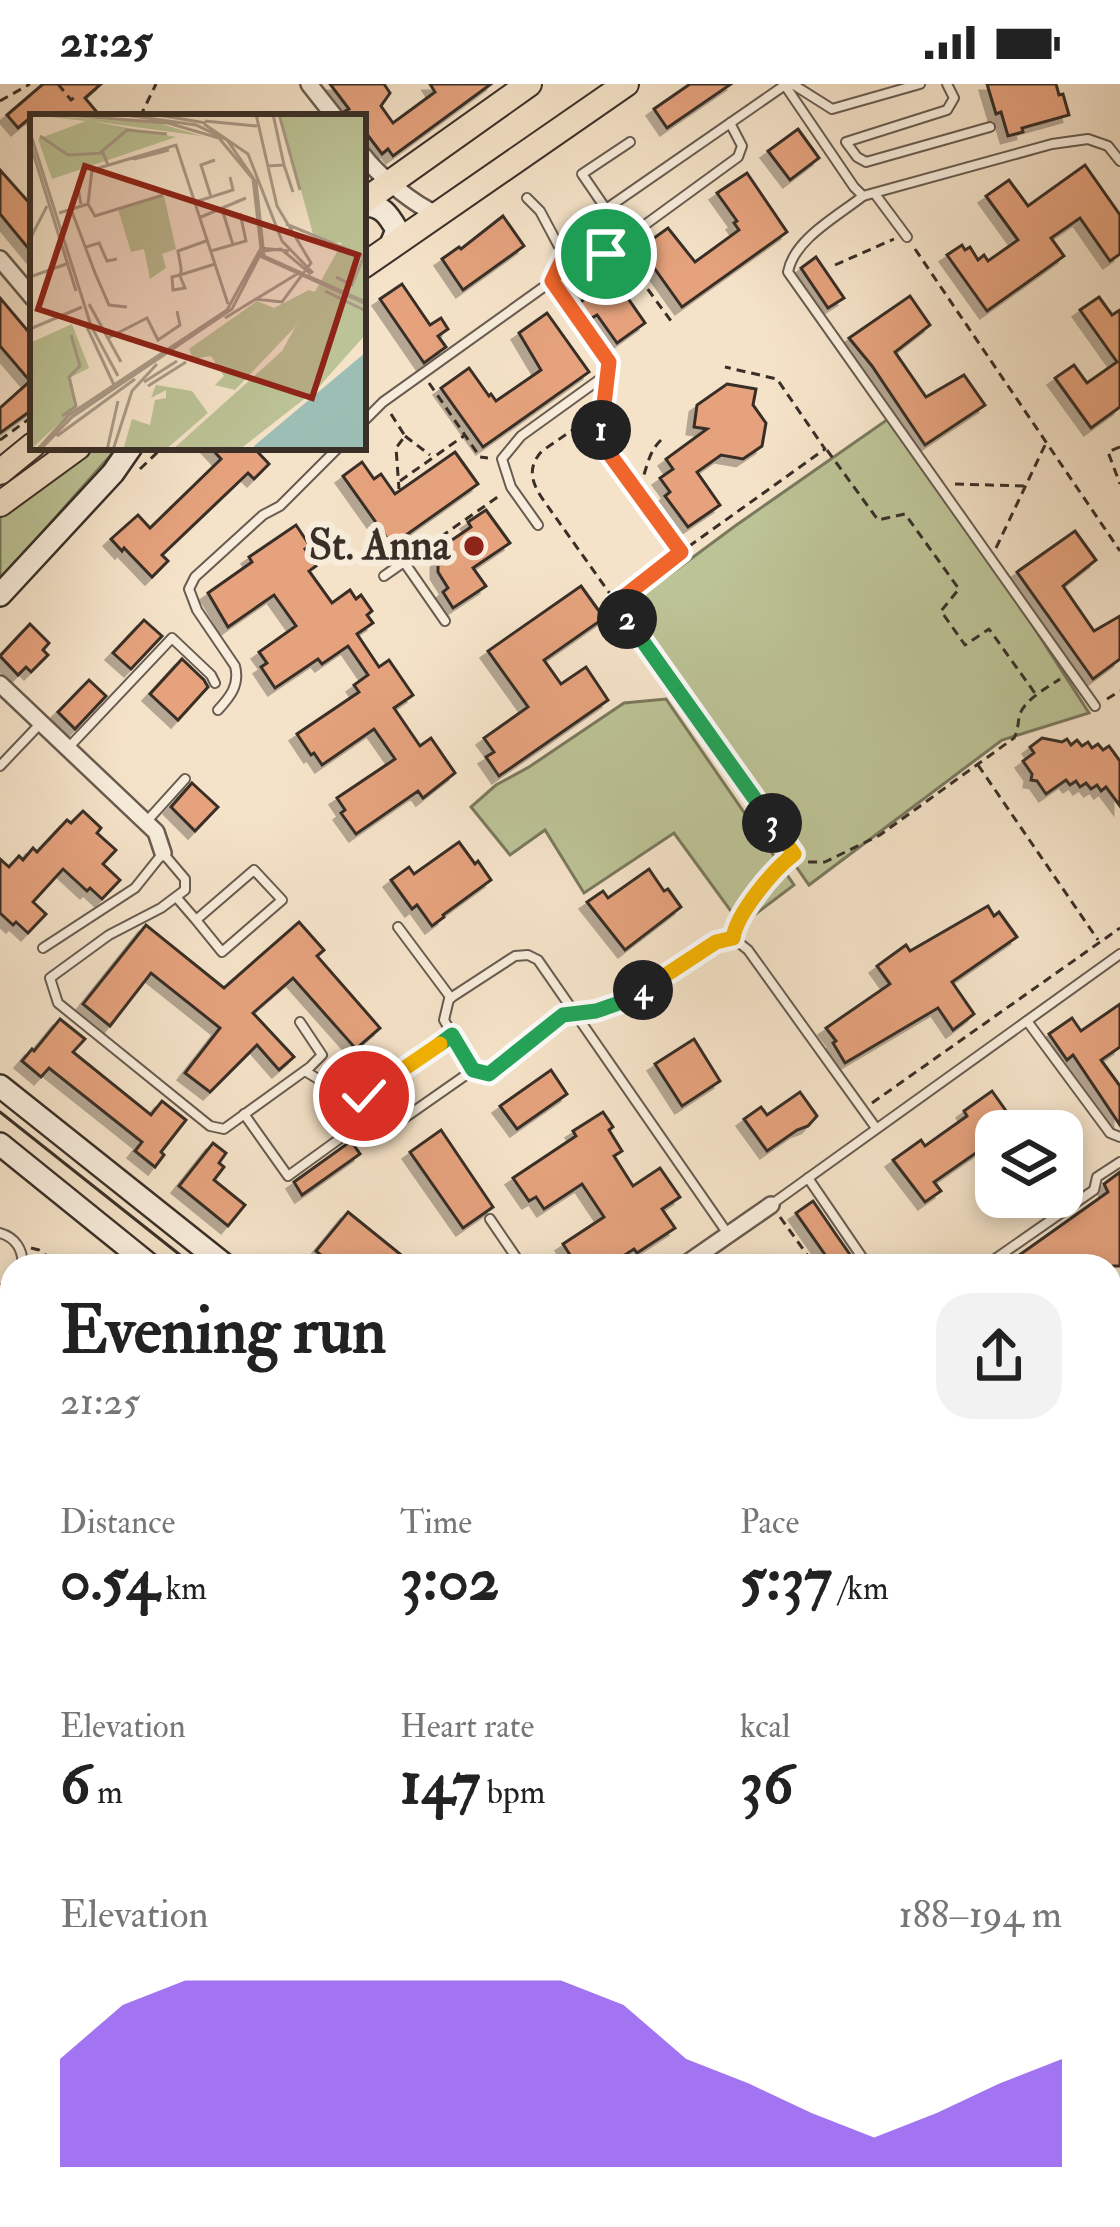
<!DOCTYPE html>
<meta charset="utf-8">
<style>
:root{--surface:#fff;--page:#f2f2f2;--text:#222;--muted:#767676;--accent:#7c3aed}
body{margin:0;font-family:"IM FELL Double Pica",serif;background:var(--page);color:var(--text);height:100vh;display:flex;flex-direction:column;font-size:45px;white-space:nowrap}
*{box-sizing:border-box;margin:0}
p{font-size:39px;color:var(--muted)}
.icon{flex:none;width:66px;height:66px;fill:none;stroke:currentColor;stroke-width:2;stroke-linecap:round;stroke-linejoin:round}
.map{position:relative;flex:1;overflow:hidden}
.panel{position:absolute;left:0px;top:1170px;width:1122px;height:975px;display:flex;flex-direction:column;background:var(--surface);border-radius:36px 36px 0 0;box-shadow:0 6px 18px #0003}
.panel>*{flex:none}
.tools{position:absolute;left:975px;top:1026px;display:grid;gap:24px}
.tools a{display:grid;place-items:center;width:108px;height:108px;border-radius:24px;background:var(--surface);box-shadow:0 6px 18px #0003;font-size:60px}
.pin{position:absolute;display:grid;place-items:center;width:102px;height:102px;color:#fff;margin:-51px;border:6px solid #fff;border-radius:50%;box-shadow:0 3px 12px #0007}
.km{position:absolute;width:60px;height:60px;margin:-30px;border-radius:50%;background:#222;color:#fff;font-size:33px;line-height:60px;text-align:center}
.round{display:grid;place-items:center;flex:none;width:126px;height:126px;border-radius:36px;background:var(--page)}
.summary{display:flex;align-items:center;justify-content:space-between;height:204px;padding:0 60px}
h1{font-size:66px;font-weight:700;line-height:90px}
.figures{display:grid;grid-template-columns:repeat(3,1fr);gap:18px;height:204px;padding:12px 60px}
.figures div{display:grid;align-content:center}
.figures b{font-size:60px;font-weight:700}
.figures small{font-size:33px;font-weight:400}
.figures p{font-size:33px}
.chart{height:336px;padding:24px 60px}
.chart p{display:flex;justify-content:space-between}
.chart svg{width:100%;height:216px;margin-top:12px;fill:var(--accent);opacity:.7}
.status{display:flex;justify-content:space-between;align-items:center;height:84px;padding:0 60px;background:var(--surface);direction:ltr}
.status svg{height:33px;fill:currentColor}
.map>svg:first-child{display:block}
</style>
<div class="status"><b>21:25</b><svg viewBox="0 0 49 12"><path d="M0 12V9h3v3zM5 12V6h3v6zM10 12V3h3v9zM15 12V0h3v12zM26 1h20v11H26zM47 4h2v5h-2z"/></svg></div>
<div class="map">
<svg width="1120" height="2143" viewBox="0 0 1120 2143">
<defs>
<filter id="shadow"><feDropShadow dx="-7" dy="7" stdDeviation="0" flood-color="#0004"/></filter>
</defs>
<rect width="100%" height="100%" fill="#f5e3c9"/>
<filter id="stains"><feTurbulence type="fractalNoise" baseFrequency=".00167" numOctaves="4"/><feColorMatrix values="0 0 0 0 .2 0 0 0 0 .09 0 0 0 0 .02 0 0 0 .5 -.17"/></filter>
<radialGradient id="worn" r=".72"><stop offset=".6" stop-color="#630" stop-opacity="0"/><stop offset="1" stop-color="#630" stop-opacity=".3"/></radialGradient>
<!-- green -->
<g fill="#bcc396" stroke="#7a795e" stroke-width="3">
<path d="M891 333 991 477 1089 629 1002 656 809 801 619 528 735 442Z"/>
<path d="M92 363H118L0 496V431Z"/>
<path d="M666 615 794 801 741 841 674 749 584 809 545 746 510 771 471 723 496 701 529 683 624 619Z"/>
<path d="M12 1400V1656L0 1649V1415Z"/>
<path d="M0 1685 12 1692V2126L0 2118Z"/>
<path d="M1110 1998 1120 1999V2143H41L24 2133H1110Z"/>
</g>
<!-- building -->
<g fill="#e5a27d" stroke="#392f27" stroke-width="3" filter="url(#shadow)">
<path d="M43 0H101L85 14 101 33H31L18 44 7 31Z"/>
<path d="M330 0H384L390 9 381 22 393 39 435 8 430 0H491L393 72 388 65 382 70 363 45V33H347L345 27 349 25Z"/>
<path d="M690 0H731L667 44 654 25Z"/>
<path d="M987 0H1056L1059 11 1063 10 1069 31 1022 44 1023 48 1008 52 1001 28 996 30Z"/>
<path d="M798 45 819 74 790 96 768 67Z"/>
<path d="M1085 81 1120 131V170L1110 177 1080 134 1051 154 1064 172 987 227 947 171 962 161 965 166 970 163 978 176 984 171 988 177 1018 156 986 112 1009 96 1028 122Z"/>
<path d="M0 86 33 123V170L0 130Z"/>
<path d="M747 89 787 148 682 223 640 164 668 144 695 178 739 146 734 139 737 137 717 109Z"/>
<path d="M503 132 524 162 463 206 442 175 459 163 461 165Z"/>
<path d="M816 173 844 214 828 224 801 184Z"/>
<path d="M594 175 609 196 620 190 631 206 625 210 645 239 617 259 597 231 590 235 579 220 588 211 573 190Z"/>
<path d="M402 200 430 241 441 234 448 245 438 252 446 263 424 279 380 215Z"/>
<path d="M910 212 930 241 895 268 926 313 964 291 985 321 925 361 872 282 849 254Z"/>
<path d="M1099 213 1112 231 1120 226V323L1091 344 1055 294 1074 281 1087 299 1117 278 1080 226Z"/>
<path d="M0 214 33 253V325L0 349V324L30 297 0 262Z"/>
<path d="M547 229 589 288 483 363 441 304 469 284 489 312 491 310 496 317 541 286 519 249Z"/>
<path d="M727 300 756 305 753 321 766 339 762 362 743 375 721 371 697 388 720 421 688 443 665 412 670 408 660 394 673 385 666 375 707 345 694 343 697 321Z"/>
<path d="M210 363H253L269 380 254 395 248 389 162 471 168 477 152 493 124 464 122 467 111 455 138 431 150 444 221 375Z"/>
<path d="M455 368 478 400 392 461 343 392 362 378 374 395 381 390 395 410Z"/>
<path d="M486 426 510 459 473 484 486 502 453 524 443 508 448 504 438 488V477L449 458 471 443 468 438Z"/>
<path d="M296 441 310 462 305 465 316 482 309 487 332 519 350 506 356 515 361 511 372 527 367 531 373 539 357 550 379 583 389 576 413 611 394 624 420 662 431 654 455 689 423 714 418 707 356 750 341 729 345 726 337 714 395 675 374 645 322 681 314 669 311 671 297 650 359 608 354 601 368 591 348 562 322 580 318 575 275 604 261 583 267 579 259 568 296 542 274 511 228 543 208 509 252 478 249 473Z"/>
<path d="M1075 447 1096 476 1063 502 1094 547 1120 532V575L1093 595 1017 488Z"/>
<path d="M581 502 604 534 544 576 561 600 586 583 608 616 499 692 486 673 494 668 484 654 528 623 488 567Z"/>
<path d="M144 536 162 552 131 585 113 569Z"/>
<path d="M30 540 49 559 43 566 48 571 31 588 26 583 18 591 0 572Z"/>
<path d="M182 575 204 596 208 603 178 636 150 610Z"/>
<path d="M89 596 106 612 75 645 58 628Z"/>
<path d="M1042 654 1062 658 1067 655 1071 661 1077 656 1082 662 1088 658 1092 664 1098 660 1103 666 1109 662 1120 677V722L1106 703 1101 707 1097 701 1091 705 1086 699 1080 703 1076 697 1070 701 1066 696 1046 710 1037 697 1031 696 1032 690 1023 677 1034 669 1030 663Z"/>
<path d="M192 699 218 723 195 747 171 723Z"/>
<path d="M83 727 101 744 97 749 116 766 103 780 120 796 102 815 90 804 87 807 63 785 33 818 46 830 28 849 16 838 13 841 0 829V775L9 783 19 772 23 776 33 764 37 768 67 736 71 739Z"/>
<path d="M459 758 475 780 478 777 491 796 443 831 444 833 432 842 417 821 412 825 391 796 409 783 414 790Z"/>
<path d="M649 785 664 807 668 805 681 823 625 866 587 818 603 807 608 814Z"/>
<path d="M988 822 994 832 999 828 1017 853 952 898 974 930 953 946 938 924 845 979 833 959 836 957 826 944 890 900 877 882 906 861 910 867Z"/>
<path d="M299 838 324 866 317 872 380 944 356 965 293 894 253 929 294 973 279 986 257 961 210 1008 185 989 220 944 151 889 110 942 83 920 146 841 224 904Z"/>
<path d="M1120 920V963L1101 976 1120 1002V1041L1073 971 1067 976 1049 950 1072 934 1081 947Z"/>
<path d="M60 935 85 955 73 968 151 1031 162 1017 186 1036 161 1068 164 1071 155 1083 135 1067 142 1058 49 984 41 993 22 977 32 965 34 967Z"/>
<path d="M694 955 720 997 682 1022 655 980Z"/>
<path d="M551 986 567 1010 517 1045 500 1022Z"/>
<path d="M992 1007 1016 1041 1008 1047H996V1055L934 1098 941 1107 925 1118 893 1076 921 1056 925 1062 967 1032 964 1027Z"/>
<path d="M800 1008 817 1032 808 1042 797 1046 767 1067 744 1035 761 1023 767 1031Z"/>
<path d="M603 1028 613 1043 609 1046 622 1067 614 1072 633 1102 660 1084 680 1113 662 1125 675 1144 637 1169 634 1165 608 1182H559L572 1174 563 1160 604 1133 582 1100 544 1125 536 1113 529 1117 513 1094 576 1052 573 1047Z"/>
<path d="M441 1046 493 1123 463 1144 410 1068Z"/>
<path d="M351 1057 360 1070 302 1111 294 1098Z"/>
<path d="M213 1059 226 1069 219 1079 224 1083 214 1096 245 1121 228 1142 179 1102Z"/>
<path d="M1120 1088V1182H1004L1108 1108 1104 1100Z"/>
<path d="M813 1117 837 1152 858 1182H833L796 1129Z"/>
<path d="M348 1128 405 1174 399 1182H334L316 1167Z"/>
</g>
<g fill="none" stroke-linecap="round" stroke-linejoin="round">
<defs>
<g id="lane">
<path d="M784 0 854 103 863 112 1052 60 1088 55 1108 62 1120 77"/>
<path d="M947 0 954 14 947 26 846 58 857 73 866 78 990 43"/>
<path d="M875 110 907 153"/>
<path d="M863 112C838 132 794 155 788 188L1095 622"/>
<path d="M527 114 540 127 564 172"/>
<path d="M606 125 582 90 630 58"/>
<path d="M591 153 606 170 614 173C626 168 628 163 631 151L738 73 742 62 730 39"/>
<path d="M363 338 383 318 552 197 564 172 591 153 593 134 785 1H794L832 25 920 0"/>
<path d="M538 441 511 403 502 375 521 352 607 290 609 278 552 197"/>
<path d="M384 492 404 478 445 537"/>
<path d="M218 626C230 613 240 601 235 582L197 526 189 505 195 493 263 431 280 422 339 363"/>
<path d="M68 664 172 554 211 591 215 599"/>
<path d="M0 682 40 640"/>
<path d="M147 737 185 695"/>
<path d="M177 814 196 836 254 786 282 816 222 868 196 836"/>
<path d="M398 843 451 914"/>
<path d="M43 864 135 804 163 769 185 795V806L161 824 109 851 50 894 58 919 210 1042 224 1045 310 983 322 971 300 938"/>
<path d="M1027 937 1110 1049 1120 1053"/>
<path d="M452 951 364 1012 359 1022 380 1051 473 986"/>
<path d="M244 1030 288 1092 353 1045 318 995 305 987"/>
<path d="M808 1094 868 1182"/>
<path d="M772 1120 1120 870"/>
<path d="M490 1135 522 1182"/>
<path d="M0 1149C15 1153 24 1166 22 1182"/>
<path d="M728 1150 538 876 528 871 515 872 449 915 444 936 473 986 489 990 563 931C573 929 582 929 592 927 616 924 640 909 660 897 685 881 705 860 733 854L748 866 876 1044"/>
<path d="M985 1182 1094 1106 1097 1093 1120 1078"/>
<path d="M0 1206 12 1200"/>
<path d="M0 1217 12 1227"/>
<path d="M1110 1233 1120 1226"/>
<path d="M0 1357H12"/>
<path d="M1120 1798 1117 1805 1120 1847"/>
<path d="M766 2143 768 2133"/>
<path d="M897 2143 899 2133"/>
</g>
<g id="street">
<path d="M309 0 335 33"/>
<path d="M363 71C378 91 414 121 437 130"/>
<path d="M0 175 33 214"/>
<path d="M0 600 156 748 163 769"/>
<path d="M683 1182 771 1121"/>
<path d="M1110 1648 1120 1632"/>
</g>
<g id="secondary">
<path d="M363 121C382 121 388 130 397 146L390 163"/>
<path d="M0 511 113 389 131 363"/>
<path d="M0 1002 226 1182"/>
<path d="M0 1060 151 1182"/>
<path d="M1110 1346 1120 1344"/>
<path d="M818 2143 820 2133"/>
</g>
<g id="primary">
<path d="M363 118 529 0"/>
<path d="M363 182 626 0"/>
<path d="M0 388 33 361"/>
<path d="M0 420 78 363"/>
<path d="M848 2143 849 2133"/>
</g>
</defs>
<!-- lane casing -->
<use href="#lane" stroke="#685c50" stroke-width="12"/>
<!-- street casing -->
<use href="#street" stroke="#685c50" stroke-width="20"/>
<!-- secondary casing -->
<use href="#secondary" stroke="#392f27" stroke-width="26"/>
<!-- primary casing -->
<use href="#primary" stroke="#392f27" stroke-width="28"/>
<!-- path -->
<g stroke="#392f27" stroke-width="3" stroke-dasharray="9 6" stroke-linecap="butt">
<path d="M58 0 71 16 76 12"/>
<path d="M0 17 30 0"/>
<path d="M140 33 156 0"/>
<path d="M915 165 1120 467"/>
<path d="M630 181 671 237"/>
<path d="M835 181 894 155"/>
<path d="M429 299 480 373 488 374"/>
<path d="M606 304 600 357 637 408"/>
<path d="M603 325 542 367C526 384 532 400 544 417L795 770 784 778 735 842"/>
<path d="M391 330 405 352 396 364 399 405"/>
<path d="M405 352 430 371"/>
<path d="M0 356 33 332"/>
<path d="M661 356C646 370 647 390 637 408L680 467"/>
<path d="M1120 363 1108 368 1120 400"/>
<path d="M827 366 878 436 905 430 959 505 941 527 965 561 989 545 1037 612"/>
<path d="M140 385 163 363"/>
<path d="M400 397 465 351"/>
<path d="M955 400 1024 402"/>
<path d="M996 464 1046 359"/>
<path d="M416 470 502 410"/>
<path d="M617 517 681 468 825 365 777 295 725 283"/>
<path d="M1107 615 1120 607"/>
<path d="M978 681 1098 856"/>
<path d="M796 771 803 778H825L880 751 1014 654C1018 647 1018 640 1019 633 1023 616 1047 604 1060 595"/>
<path d="M872 1019 1120 844"/>
<path d="M780 1133 808 1172 810 1182"/>
<path d="M31 1164 39 1166 60 1182"/>
<path d="M809 1174 815 1182"/>
<path d="M0 1459 12 1441"/>
<path d="M1110 1586 1120 1578"/>
<path d="M0 1669 12 1676"/>
<path d="M0 1982 12 1987"/>
<path d="M1110 1987 1120 1988"/>
<path d="M1 2078 12 2090"/>
<path d="M65 2133 80 2143"/>
<path d="M87 2133 103 2143"/>
<path d="M271 2133 292 2143"/>
<path d="M322 2143 335 2133"/>
<path d="M529 2143 532 2133"/>
<path d="M728 2143 730 2133"/>
</g>
<!-- lane -->
<use href="#lane" stroke="#f8eddc" stroke-width="8"/>
<!-- street -->
<use href="#street" stroke="#f8eddc" stroke-width="15"/>
<!-- secondary -->
<use href="#secondary" stroke="#f8eddc" stroke-width="21"/>
<!-- primary -->
<use href="#primary" stroke="#f5e3c9" stroke-width="24"/>
<!-- tram -->
<g stroke="#392f27" stroke-width="3">
<path d="M0 1028 194 1182"/>
<path d="M1110 1368 1120 1366"/>
<path d="M831 2143 832 2133"/>
</g>
<defs>
<path id="primary-bridge" d="M1110 1512 1120 1502"/>
</defs>
<!-- primary-bridge casing -->
<use href="#primary-bridge" stroke="#392f27" stroke-width="28" stroke-linecap="butt"/>
<!-- primary-bridge -->
<use href="#primary-bridge" stroke="#f5e3c9" stroke-width="24"/>
</g>
<g fill="none" stroke-linecap="round" stroke-linejoin="round">
<defs>
<path id="split-1" d="M601 346 609 278 552 197 564 172 591 153 606 170"/>
<path id="split-2" d="M601 346 600 357 681 468 616 519 627 535"/>
<path id="split-3" d="M627 535 772 739"/>
<path id="split-4" d="M643 906 716 858 733 854C737 829 773 786 794 770L772 739"/>
<path id="split-5" d="M440 960 452 951 473 986 489 990 563 931 596 927 622 918 643 906"/>
<path id="split-6" d="M364 1012 440 960"/>
</defs>
<!-- split-1 casing -->
<use href="#split-1" stroke="#fff" stroke-width="24"/>
<!-- split-2 casing -->
<use href="#split-2" stroke="#fff" stroke-width="24"/>
<!-- split-3 casing -->
<use href="#split-3" stroke="#fff" stroke-width="24"/>
<!-- split-4 casing -->
<use href="#split-4" stroke="#fff" stroke-width="24"/>
<!-- split-5 casing -->
<use href="#split-5" stroke="#fff" stroke-width="24"/>
<!-- split-6 casing -->
<use href="#split-6" stroke="#fff" stroke-width="24"/>
<!-- split-1 -->
<use href="#split-1" stroke="#f0652b" stroke-width="15"/>
<!-- split-2 -->
<use href="#split-2" stroke="#f0652b" stroke-width="15"/>
<!-- split-3 -->
<use href="#split-3" stroke="#22a559" stroke-width="15"/>
<!-- split-4 -->
<use href="#split-4" stroke="#f5b400" stroke-width="15"/>
<!-- split-5 -->
<use href="#split-5" stroke="#22a559" stroke-width="15"/>
<!-- split-6 -->
<use href="#split-6" stroke="#f5b400" stroke-width="15"/>
</g>
<!-- markers -->
<circle fill="#8f2418" stroke="#f8eddc" stroke-width="4.5" cx="474" cy="462" r="12"/>
<g text-anchor="middle" dominant-baseline="central" stroke-width="12" stroke-linejoin="round" paint-order="stroke">
<!-- poi labels -->
<g font-size="42" font-weight="bold" fill="#392f27" stroke="#f8eddc" text-anchor="end">
<text x="450" y="462">St. Anna</text>
</g>
</g>
<!-- overview -->
<g transform="translate(30 30)">
<rect width="336" height="336" fill="#f5e3c9"/>
<path d="M250 0H336V220L287 275 209 336H142L252 237 312 129 285 127ZM3 1 128 9 172 22 61 7 146 23 22 65 8 25 56 7ZM134 82 146 135 132 140 136 154 120 165 114 135 101 138 88 95ZM279 176 285 178 265 213 205 276 185 271 194 262 181 242 163 245 159 235 227 187 244 194ZM42 210 59 254 41 263 47 293 0 336V229ZM126 271 162 277 178 299 135 336H93L102 305 120 311 125 286 136 284V276L121 284Z" fill="#bcc396"/>
<path d="M336 238V336H227L224 332Z" fill="#9cbeb4"/>
<path fill="none" stroke="#aa9b88" stroke-width="3" d="M23 0 138 9 189 24 223 65 232 143 336 190M89 0 166 11 197 26 226 68 234 142 336 188M122 0 176 9M243 0 254 51M249 0 270 76M175 7 227 12M174 10 218 40 252 127 283 159M0 18 61 212 88 262M10 22 38 41 73 39 78 51M1 32 46 177M70 39 97 16 137 20M104 45 139 36M237 52 254 51 263 78M181 83 171 51 185 46M165 88 203 76 200 63M51 90 48 74 41 95 65 159 79 191 97 193M58 90 65 102 133 81M192 95 203 131M29 99 58 90 62 56 146 31 198 190M171 103 216 84M256 110 334 142 322 171 306 163M0 125 17 92M176 127 148 137 151 154V158L150 161V162L155 174 143 176 142 163 150 161 185 150M56 133 69 129 77 147 87 145M181 137 216 127 210 99M0 163 36 150M295 177 336 197M225 185 252 188 281 149 247 92 226 0M59 190 91 248M195 204 267 160M56 211 84 271M0 215 52 193M78 224 117 204 128 226 150 211 147 197M114 268 147 247M118 272 156 248M32 302 46 292 39 263 50 252 41 221M27 322 105 265M7 336 39 301 197 196 231 134 259 137M10 336 42 303 202 195 232 137 251 135 281 160M77 336 88 287M83 336 102 277 127 250"/>
<path fill="#8f2418" fill-opacity="0.15" stroke="#8f2418" stroke-width="6" d="M55 52 328 141 282 284 8 195Z"/>
<rect width="336" height="336" fill="none" stroke="#392f27" stroke-width="6"/>
</g>
<rect width="100%" height="100%" filter="url(#stains)"/>
<rect width="100%" height="100%" fill="url(#worn)"/>
</svg>
<div class="tools">
<a><svg class="icon" aria-label="layers" viewBox="0 0 24 24"><path d="M12 4l9 5-9 5-9-5zM3 14l9 5 9-5"/></svg></a>
</div>
<div class="pin" style="left:606px;top:170px;background:#1e9e55"><svg class="icon" aria-label="arrive" viewBox="0 0 24 24"><path d="M6 21V4h12l-3 4 3 4H6"/></svg></div>
<div class="pin" style="left:364px;top:1012px;background:#d93025"><svg class="icon" aria-label="check" viewBox="0 0 24 24"><path d="M5 12l5 5 9-10"/></svg></div>
<b class="km" style="left:601px;top:346px">1</b>
<b class="km" style="left:627px;top:535px">2</b>
<b class="km" style="left:772px;top:739px">3</b>
<b class="km" style="left:643px;top:906px">4</b>
<section class="panel">
<div class="summary"><div><h1>Evening run</h1><p>21:25</p></div><a class="round"><svg class="icon" aria-label="share" viewBox="0 0 24 24"><path d="M12 15V3M7 8l5-5 5 5M5 13v7h14v-7"/></svg></a></div>
<div class="figures">
<div><p>Distance</p><b>0.54<small> km</small></b></div>
<div><p>Time</p><b>3:02</b></div>
<div><p>Pace</p><b>5:37<small> /km</small></b></div>
</div>
<div class="figures">
<div><p>Elevation</p><b>6<small> m</small></b></div>
<div><p>Heart rate</p><b>147<small> bpm</small></b></div>
<div><p>kcal</p><b>36</b></div>
</div>
<div class="chart"><p><span>Elevation</span>188–194 m</p>
<svg viewBox="0 0 160 44" preserveAspectRatio="none"><path d="M0 44V22L10 11L20 6L30 6L40 6L50 6L60 6L70 6L80 6L90 11L100 22L110 27L120 33L130 38L140 33L150 27L160 22V44z"/></svg>
</div>
</section>
</div>
